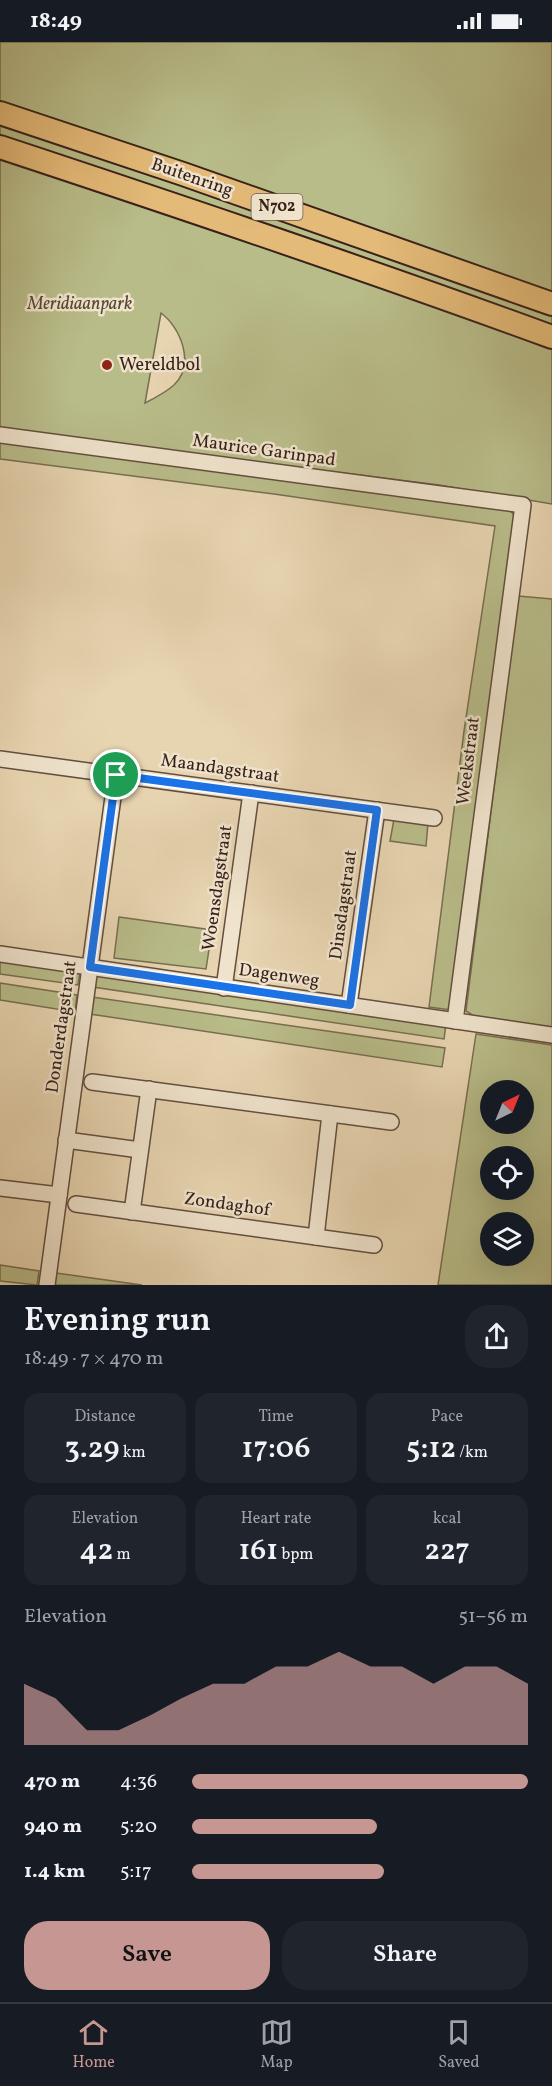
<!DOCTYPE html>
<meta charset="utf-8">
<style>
:root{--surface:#171b24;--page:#20242c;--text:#f1f3f6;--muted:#9ea1a6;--line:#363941;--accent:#c59692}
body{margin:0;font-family:Vollkorn,serif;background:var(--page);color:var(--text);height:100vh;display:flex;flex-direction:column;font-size:22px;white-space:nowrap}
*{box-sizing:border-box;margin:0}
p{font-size:20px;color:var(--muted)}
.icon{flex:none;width:33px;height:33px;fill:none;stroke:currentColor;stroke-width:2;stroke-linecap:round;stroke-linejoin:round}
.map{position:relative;height:1243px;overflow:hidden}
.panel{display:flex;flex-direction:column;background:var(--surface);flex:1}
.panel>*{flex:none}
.needle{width:39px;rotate:43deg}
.tools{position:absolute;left:480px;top:1038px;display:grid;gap:12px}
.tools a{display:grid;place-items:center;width:54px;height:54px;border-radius:50%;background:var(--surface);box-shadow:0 6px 24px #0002;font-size:30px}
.pin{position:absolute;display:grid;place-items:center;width:51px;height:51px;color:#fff;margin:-26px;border:3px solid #fff;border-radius:50%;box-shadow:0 2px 6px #0007}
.round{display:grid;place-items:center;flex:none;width:63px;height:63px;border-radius:24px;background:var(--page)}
.overview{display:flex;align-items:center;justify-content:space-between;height:102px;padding:0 24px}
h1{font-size:33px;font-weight:600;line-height:45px}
.figures{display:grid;grid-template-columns:repeat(3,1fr);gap:9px;height:102px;padding:6px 24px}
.figures div{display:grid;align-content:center;border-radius:15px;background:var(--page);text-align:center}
.figures b{font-size:30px;font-weight:600}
.figures small{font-size:16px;font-weight:400}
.figures p{font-size:16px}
.chart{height:168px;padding:12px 24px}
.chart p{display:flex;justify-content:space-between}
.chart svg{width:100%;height:108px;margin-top:6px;fill:var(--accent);opacity:.7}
.action{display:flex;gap:12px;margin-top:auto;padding:12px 24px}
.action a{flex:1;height:69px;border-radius:24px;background:var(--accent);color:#111;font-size:24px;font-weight:600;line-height:69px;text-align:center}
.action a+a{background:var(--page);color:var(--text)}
ul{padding:0 24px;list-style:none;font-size:20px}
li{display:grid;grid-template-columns:96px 72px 1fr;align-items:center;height:45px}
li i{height:15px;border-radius:8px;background:var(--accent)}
.status{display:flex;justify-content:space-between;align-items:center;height:42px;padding:0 30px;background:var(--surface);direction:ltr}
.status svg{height:16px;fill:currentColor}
.tabs{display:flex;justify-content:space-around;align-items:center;height:84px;border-top:2px solid var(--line);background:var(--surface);font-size:16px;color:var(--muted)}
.tabs a{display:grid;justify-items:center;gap:3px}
.tabs .selected{color:var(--accent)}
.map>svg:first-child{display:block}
</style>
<div class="status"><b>18:49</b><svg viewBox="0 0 49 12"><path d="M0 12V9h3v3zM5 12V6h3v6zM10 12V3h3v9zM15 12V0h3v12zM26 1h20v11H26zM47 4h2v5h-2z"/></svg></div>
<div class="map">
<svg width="552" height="1243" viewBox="0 0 552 1243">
<rect width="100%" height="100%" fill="#e7d4b0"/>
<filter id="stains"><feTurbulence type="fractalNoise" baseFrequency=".00333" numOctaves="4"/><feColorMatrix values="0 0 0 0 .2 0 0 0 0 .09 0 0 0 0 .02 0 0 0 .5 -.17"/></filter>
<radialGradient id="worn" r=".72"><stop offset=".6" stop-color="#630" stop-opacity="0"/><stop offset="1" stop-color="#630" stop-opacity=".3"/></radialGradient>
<!-- green -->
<g fill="#b8bc89" stroke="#786e51" stroke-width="1.5" fill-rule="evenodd">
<path d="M0 0H552V250L0 62Z"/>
<path d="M0 77 552 269V286L0 97Z"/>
<path d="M0 115 103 149 552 304V462L439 443 138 405 508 466 515 474 451 968 429 965 464 689 495 484 274 452 0 417ZM161 271C180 285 196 322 174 343 166 350 155 356 145 361Z"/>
<path d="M518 554 552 557V985L474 974 466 969Z"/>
<path d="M394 777 428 781 426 804 390 799Z"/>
<path d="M119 875 212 888 206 927 114 916Z"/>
<path d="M0 918 80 930 78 943 0 932Z"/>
<path d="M95 932 446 982 444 997 93 945Z"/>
<path d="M0 941 77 953 75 970 0 958Z"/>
<path d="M92 955 445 1006 442 1025 90 972Z"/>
<path d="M476 992 552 1003V1243H438ZM490 1048H524V1082H490ZM490 1114H524V1148H490ZM490 1180H524V1214H490Z"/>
<path d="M0 1223 39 1229 37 1243 0 1239Z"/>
<path d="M56 1231 142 1243H53Z"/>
</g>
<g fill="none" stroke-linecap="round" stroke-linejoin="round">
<defs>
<g id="minor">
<path d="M0 393 523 463 455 979"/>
<path d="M0 717 434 776"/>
<path d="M0 912 552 993"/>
<path d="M224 946 251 751"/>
<path d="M349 963 377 768"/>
<path d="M92 1040 391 1080"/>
<path d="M66 1098 140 1108"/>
<path d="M0 1146 59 1153"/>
<path d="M76 1162 374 1203"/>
<path d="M132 1170 149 1047"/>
<path d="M316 1195 330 1072"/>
<path d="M47 1243 116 733"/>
</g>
<g id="highway">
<path d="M0 71 183 132 552 262"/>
<path d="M0 105C185 166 369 228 552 295"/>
</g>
</defs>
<!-- minor casing -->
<use href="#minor" stroke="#634e3f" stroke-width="18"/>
<!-- highway casing -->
<use href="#highway" stroke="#372119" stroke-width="26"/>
<!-- minor -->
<use href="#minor" stroke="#efe3cc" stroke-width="15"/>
<!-- highway -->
<use href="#highway" stroke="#e4ba78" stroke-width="22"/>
</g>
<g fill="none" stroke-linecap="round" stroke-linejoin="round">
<defs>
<path id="route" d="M116 733 377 768 350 963 90 925Z"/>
</defs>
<!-- route casing -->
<use href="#route" stroke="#fff" stroke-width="12"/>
<!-- route -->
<use href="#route" stroke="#1a73e8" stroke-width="8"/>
</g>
<!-- markers -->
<circle fill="#8f2418" stroke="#efe3cc" stroke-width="2" cx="107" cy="323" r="6"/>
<g text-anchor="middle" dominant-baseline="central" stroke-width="5" stroke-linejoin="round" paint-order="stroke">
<!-- shield labels -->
<rect fill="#efe3cc" stroke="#6e5b4f" stroke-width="1.5" x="251.5" y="152" width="51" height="26" rx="4.5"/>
<g font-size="16" font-weight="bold" fill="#372119">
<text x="277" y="165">N702</text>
</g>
<!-- street labels -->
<g font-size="18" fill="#372119" stroke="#efe3cc">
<text transform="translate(192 136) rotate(19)">Buitenring</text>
<text transform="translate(264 409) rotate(8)">Maurice Garinpad</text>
<text transform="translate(469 719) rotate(-83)">Weekstraat</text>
<text transform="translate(220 727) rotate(8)">Maandagstraat</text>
<text transform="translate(218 846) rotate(-82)">Woensdagstraat</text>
<text transform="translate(344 863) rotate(-82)">Dinsdagstraat</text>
<text transform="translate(279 934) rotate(8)">Dagenweg</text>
<text transform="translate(62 985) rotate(-82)">Donderdagstraat</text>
<text transform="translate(227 1163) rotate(8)">Zondaghof</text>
</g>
<!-- park labels -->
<g font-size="18" font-style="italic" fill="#574835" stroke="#efe3cc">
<text x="80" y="262">Meridiaanpark</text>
</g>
<!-- poi labels -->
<g font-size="18" fill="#372119" stroke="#efe3cc" text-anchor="start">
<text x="119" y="323">Wereldbol</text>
</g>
</g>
<rect width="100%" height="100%" filter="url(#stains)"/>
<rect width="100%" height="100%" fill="url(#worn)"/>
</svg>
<div class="tools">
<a><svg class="needle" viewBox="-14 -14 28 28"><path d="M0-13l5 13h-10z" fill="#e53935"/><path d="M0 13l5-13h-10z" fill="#9ea1a6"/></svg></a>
<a><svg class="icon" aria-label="locate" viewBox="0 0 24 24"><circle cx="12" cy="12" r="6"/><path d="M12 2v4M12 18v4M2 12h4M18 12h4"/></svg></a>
<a><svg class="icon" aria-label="layers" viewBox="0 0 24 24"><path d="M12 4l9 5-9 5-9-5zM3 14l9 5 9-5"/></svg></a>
</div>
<div class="pin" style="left:116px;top:733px;background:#1e9e55"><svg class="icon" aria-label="arrive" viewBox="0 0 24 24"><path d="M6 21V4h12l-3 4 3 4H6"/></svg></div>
</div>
<section class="panel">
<div class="overview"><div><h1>Evening run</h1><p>18:49 · 7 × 470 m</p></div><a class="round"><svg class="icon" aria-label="share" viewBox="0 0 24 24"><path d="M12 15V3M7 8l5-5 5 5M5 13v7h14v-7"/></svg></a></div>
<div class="figures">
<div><p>Distance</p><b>3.29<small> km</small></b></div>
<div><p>Time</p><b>17:06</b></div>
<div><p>Pace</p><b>5:12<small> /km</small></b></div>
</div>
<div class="figures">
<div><p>Elevation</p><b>42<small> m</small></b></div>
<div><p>Heart rate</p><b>161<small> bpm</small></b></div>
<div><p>kcal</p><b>227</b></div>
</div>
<div class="chart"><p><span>Elevation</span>51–56 m</p>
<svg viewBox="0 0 160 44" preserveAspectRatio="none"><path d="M0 44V19L10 25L20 38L30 38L40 32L50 25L60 19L70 19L80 12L90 12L100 6L110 12L120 12L130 19L140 12L150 12L160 19V44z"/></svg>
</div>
<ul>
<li><b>470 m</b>4:36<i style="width:100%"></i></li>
<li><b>940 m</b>5:20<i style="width:55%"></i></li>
<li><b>1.4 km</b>5:17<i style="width:57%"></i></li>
</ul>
<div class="action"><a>Save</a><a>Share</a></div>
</section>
<nav class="tabs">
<a class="selected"><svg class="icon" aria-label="home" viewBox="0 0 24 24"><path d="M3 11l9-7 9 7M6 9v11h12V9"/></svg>Home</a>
<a><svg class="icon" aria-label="map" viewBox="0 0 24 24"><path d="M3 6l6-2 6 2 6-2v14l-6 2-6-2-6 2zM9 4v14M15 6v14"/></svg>Map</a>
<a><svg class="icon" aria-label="saved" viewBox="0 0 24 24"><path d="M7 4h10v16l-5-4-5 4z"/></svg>Saved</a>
</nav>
